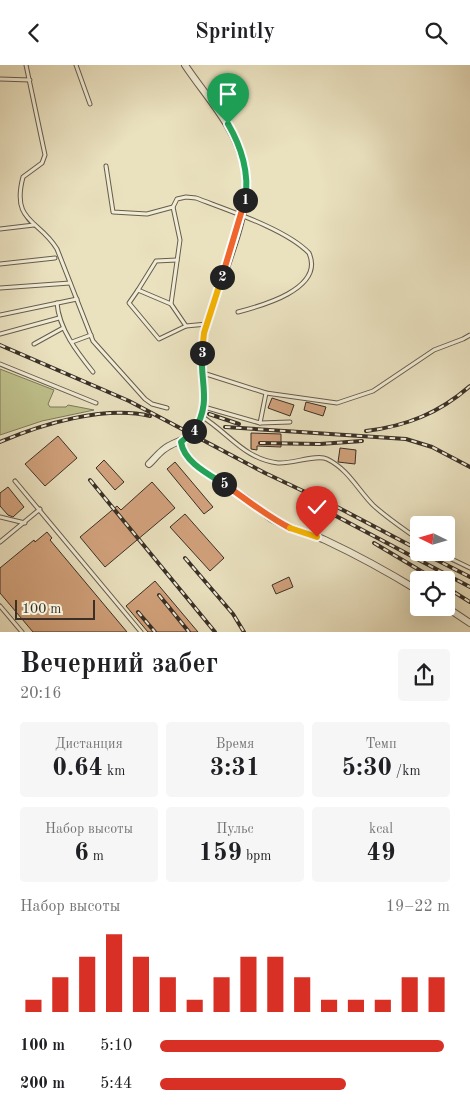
<!DOCTYPE html>
<html lang="ru">
<meta charset="utf-8">
<style>
:root{--surface:#fff;--page:#f6f6f6;--text:#202124;--muted:#757577;--accent:#d93025}
body{margin:0;font-family:"Old Standard TT",serif;background:var(--page);color:var(--text);height:100vh;display:flex;flex-direction:column;font-size:19px;white-space:nowrap}
*{box-sizing:border-box;margin:0}
p{font-size:16px;color:var(--muted)}
.icon{flex:none;width:28px;height:28px;fill:none;stroke:currentColor;stroke-width:2;stroke-linecap:round;stroke-linejoin:round}
.map{position:relative;height:567px;overflow:hidden}
.panel{display:flex;flex-direction:column;background:var(--surface);flex:1}
.panel>*{flex:none}
.needle{width:32px;rotate:275deg}
.buttons{position:absolute;left:410px;top:451px;display:grid;gap:10px}
.buttons a{display:grid;place-items:center;width:45px;height:45px;border-radius:5px;background:var(--surface);box-shadow:0 5px 20px #0002;font-size:25px}
.scale{position:absolute;left:15px;bottom:12px;width:80px;box-sizing:border-box;padding-left:5px;border:2px solid #3a3027;border-top:0;font-size:14px;line-height:18px;white-space:nowrap;color:#3a3027;-webkit-text-stroke:4px #f1ecd5;paint-order:stroke}
.pin{position:absolute;display:grid;place-items:center;width:42px;height:42px;color:#fff;margin:-51px -21px;border-radius:50% 50% 50% 0;rotate:-45deg;box-shadow:0 0 5px #0007}
.pin .icon{rotate:45deg}
.km{position:absolute;width:25px;height:25px;margin:-12px;border-radius:50%;background:#222;color:#fff;font-size:14px;line-height:25px;text-align:center}
.round{display:grid;place-items:center;flex:none;width:52px;height:52px;border-radius:5px;background:var(--page)}
.overview{display:flex;align-items:center;justify-content:space-between;height:85px;padding:0 20px}
h1{font-size:28px;font-weight:700;line-height:38px}
.figures{display:grid;grid-template-columns:repeat(3,1fr);gap:8px;height:85px;padding:5px 20px}
.figures div{display:grid;align-content:center;border-radius:5px;background:var(--page);text-align:center}
.figures b{font-size:25px;font-weight:700}
.figures small{font-size:14px;font-weight:400}
.figures p{font-size:14px}
.chart{height:140px;padding:10px 20px}
.chart p{display:flex;justify-content:space-between}
.chart svg{width:100%;height:90px;margin-top:5px;stroke:var(--accent);stroke-width:6}
ul{padding:0 20px;list-style:none;font-size:16px}
li{display:grid;grid-template-columns:80px 60px 1fr;align-items:center;height:38px}
li i{height:12px;border-radius:6px;background:var(--accent)}
header{display:flex;justify-content:space-between;align-items:center;height:65px;padding:0 20px;background:var(--surface);font-size:22px;font-weight:700}
.map>svg:first-child{display:block}
</style>
<header><svg class="icon" aria-label="back" viewBox="0 0 24 24"><path d="M15 5l-7 7 7 7"/></svg>Sprintly<svg class="icon" aria-label="search" viewBox="0 0 24 24"><circle cx="10" cy="10" r="6"/><path d="M15 15l6 6"/></svg></header>
<div class="map">
<svg width="470" height="567" viewBox="0 0 470 567">
<rect width="100%" height="100%" fill="#eae1bf"/>
<filter id="stains"><feTurbulence type="fractalNoise" baseFrequency=".004" numOctaves="4"/><feColorMatrix values="0 0 0 0 .2 0 0 0 0 .09 0 0 0 0 .02 0 0 0 .5 -.17"/></filter>
<radialGradient id="worn" r=".72"><stop offset=".6" stop-color="#630" stop-opacity="0"/><stop offset="1" stop-color="#630" stop-opacity=".3"/></radialGradient>
<!-- green -->
<path fill="#bfc18c" stroke="#7c785a" d="M0 304 54 325 48 339 50 342H66L68 340 94 345 42 356 0 370Z"/>
<!-- building -->
<g fill="#d1a17b" stroke="#3a3027">
<path d="M272 333 294 340 290 351 268 343Z"/>
<path d="M306 337 326 342 323 351 304 345Z"/>
<path d="M251 368 281 369V382L257 381V385L251 384Z"/>
<path d="M58 371 77 393 45 421 25 399Z"/>
<path d="M340 383 356 385 355 399 338 397Z"/>
<path d="M104 395 124 417 115 425 96 403Z"/>
<path d="M175 397 213 442 204 449 167 404Z"/>
<path d="M152 417 175 443 105 502 80 472 117 441 121 445Z"/>
<path d="M8 422 24 442 13 452 8 450 0 441V428Z"/>
<path d="M185 449 224 493 210 506 170 462Z"/>
<path d="M47 467 52 473 50 475 127 567H33L0 528V503L34 475 35 477Z"/>
<path d="M289 512 293 522 276 529 272 520Z"/>
<path d="M155 516 198 567H148L126 541Z"/>
</g>
<g fill="none" stroke-linecap="round" stroke-linejoin="round">
<defs>
<g id="lane">
<path d="M26 0 45 90 42 98 23 112C11 158 39 154 57 184L93 276 145 334 152 339 167 343"/>
<path d="M76 0 90 39"/>
<path d="M0 14 30 15"/>
<path d="M106 101 113 147 147 149 173 142"/>
<path d="M0 164 34 160"/>
<path d="M0 199 55 193"/>
<path d="M0 223 70 218"/>
<path d="M138 225 156 196 177 195"/>
<path d="M57 238C59 264 77 287 93 307"/>
<path d="M171 239 138 225 129 238 159 274 186 261"/>
<path d="M0 250 77 234"/>
<path d="M207 259 186 261 171 239 180 175 173 142 177 134 186 132 196 133C227 145 286 164 309 188 325 224 261 241 238 247"/>
<path d="M0 269 59 253"/>
<path d="M72 277 91 270"/>
<path d="M34 279 63 263"/>
<path d="M0 299 96 338"/>
<path d="M203 308 266 328 337 338 373 326 434 285 463 274 470 270"/>
<path d="M204 342 260 358 290 357"/>
<path d="M201 351C229 368 244 394 278 398 292 399 317 389 327 394 348 404 358 425 373 440 387 453 404 464 419 475"/>
<path d="M260 358 266 328"/>
<path d="M15 416 141 567"/>
<path d="M0 452 25 458"/>
<path d="M0 477 40 444"/>
<path d="M439 488 470 503"/>
<path d="M0 541 22 567"/>
</g>
<g id="street">
<path d="M181 377C185 402 229 421 248 435 257 441 264 449 272 454 289 464 308 467 325 475 357 490 388 507 419 526"/>
<path d="M149 399C154 394 158 389 163 385 176 374 189 378 198 359 211 329 198 305 203 276 212 226 256 149 244 100 235 61 207 33 185 0"/>
<path d="M446 542 470 558"/>
</g>
</defs>
<!-- lane casing -->
<use href="#lane" stroke="#665c4d" stroke-width="5"/>
<!-- street casing -->
<use href="#street" stroke="#665c4d" stroke-width="8"/>
<!-- lane -->
<use href="#lane" stroke="#f1ecd5" stroke-width="3"/>
<!-- street -->
<use href="#street" stroke="#f1ecd5" stroke-width="6"/>
<defs>
<g id="rail">
<path d="M0 280 129 336 265 408 339 443 419 485"/>
<path d="M209 349 239 359"/>
<path d="M225 362 406 374 432 382 470 402"/>
<path d="M366 366C407 361 439 348 470 321"/>
<path d="M0 377C42 359 105 340 150 351"/>
<path d="M260 378 320 379 362 376"/>
<path d="M90 415 215 567"/>
<path d="M302 433 470 522"/>
<path d="M374 478 436 515"/>
<path d="M423 488 470 512"/>
<path d="M185 493 233 549 244 567"/>
<path d="M446 522 470 537"/>
<path d="M159 530 189 567"/>
<path d="M138 547 155 567"/>
</g>
</defs>
<!-- rail casing -->
<use href="#rail" stroke="#3a3027" stroke-width="4"/>
<!-- rail -->
<use href="#rail" stroke="#f1ecd5" stroke-width="2" stroke-dasharray="5.5" stroke-linecap="butt"/>
</g>
<g fill="none" stroke-linecap="round" stroke-linejoin="round">
<defs>
<path id="split-1" d="M228 59C241 81 250 109 245 135"/>
<path id="split-2" d="M222 212 245 135"/>
<path id="split-3" d="M202 288 204 268 222 212"/>
<path id="split-4" d="M194 366C212 337 200 318 202 288"/>
<path id="split-5" d="M194 366 181 377C184 397 208 409 224 419"/>
<path id="split-6" d="M224 419C246 434 266 451 290 463"/>
<path id="split-7" d="M290 463 317 472"/>
</defs>
<!-- split-1 casing -->
<use href="#split-1" stroke="#fff" stroke-width="10"/>
<!-- split-2 casing -->
<use href="#split-2" stroke="#fff" stroke-width="10"/>
<!-- split-3 casing -->
<use href="#split-3" stroke="#fff" stroke-width="10"/>
<!-- split-4 casing -->
<use href="#split-4" stroke="#fff" stroke-width="10"/>
<!-- split-5 casing -->
<use href="#split-5" stroke="#fff" stroke-width="10"/>
<!-- split-6 casing -->
<use href="#split-6" stroke="#fff" stroke-width="10"/>
<!-- split-7 casing -->
<use href="#split-7" stroke="#fff" stroke-width="10"/>
<!-- split-1 -->
<use href="#split-1" stroke="#22a559" stroke-width="6"/>
<!-- split-2 -->
<use href="#split-2" stroke="#f0652b" stroke-width="6"/>
<!-- split-3 -->
<use href="#split-3" stroke="#f5b400" stroke-width="6"/>
<!-- split-4 -->
<use href="#split-4" stroke="#22a559" stroke-width="6"/>
<!-- split-5 -->
<use href="#split-5" stroke="#22a559" stroke-width="6"/>
<!-- split-6 -->
<use href="#split-6" stroke="#f0652b" stroke-width="6"/>
<!-- split-7 -->
<use href="#split-7" stroke="#f5b400" stroke-width="6"/>
</g>
<rect width="100%" height="100%" filter="url(#stains)"/>
<rect width="100%" height="100%" fill="url(#worn)"/>
</svg>
<div class="buttons">
<a><svg class="needle" viewBox="-14 -14 28 28"><path d="M0-13l5 13h-10z" fill="#e53935"/><path d="M0 13l5-13h-10z" fill="#757577"/></svg></a>
<a><svg class="icon" aria-label="locate" viewBox="0 0 24 24"><circle cx="12" cy="12" r="6"/><path d="M12 2v4M12 18v4M2 12h4M18 12h4"/></svg></a>
</div>
<div class="scale">100 m</div>
<div class="pin" style="left:228px;top:59px;background:#1e9e55"><svg class="icon" aria-label="arrive" viewBox="0 0 24 24"><path d="M6 21V4h12l-3 4 3 4H6"/></svg></div>
<div class="pin" style="left:317px;top:472px;background:#d93025"><svg class="icon" aria-label="check" viewBox="0 0 24 24"><path d="M5 12l5 5 9-10"/></svg></div>
<b class="km" style="left:245px;top:135px">1</b>
<b class="km" style="left:222px;top:212px">2</b>
<b class="km" style="left:202px;top:288px">3</b>
<b class="km" style="left:194px;top:366px">4</b>
<b class="km" style="left:224px;top:419px">5</b>
</div>
<section class="panel">
<div class="overview"><div><h1>Вечерний забег</h1><p>20:16</p></div><a class="round"><svg class="icon" aria-label="share" viewBox="0 0 24 24"><path d="M12 15V3M7 8l5-5 5 5M5 13v7h14v-7"/></svg></a></div>
<div class="figures">
<div><p>Дистанция</p><b>0.64<small> km</small></b></div>
<div><p>Время</p><b>3:31</b></div>
<div><p>Темп</p><b>5:30<small> /km</small></b></div>
</div>
<div class="figures">
<div><p>Набор высоты</p><b>6<small> m</small></b></div>
<div><p>Пульс</p><b>159<small> bpm</small></b></div>
<div><p>kcal</p><b>49</b></div>
</div>
<div class="chart"><p><span>Набор высоты</span>19–22 m</p>
<svg viewBox="0 0 160 44" preserveAspectRatio="none"><path d="M5 44V38M15 44V27M25 44V17M35 44V6M45 44V17M55 44V27M65 44V38M75 44V27M85 44V17M95 44V17M105 44V27M115 44V38M125 44V38M135 44V38M145 44V27M155 44V27"/></svg>
</div>
<ul>
<li><b>100 m</b>5:10<i style="width:98%"></i></li>
<li><b>200 m</b>5:44<i style="width:64%"></i></li>
</ul>
</section>
